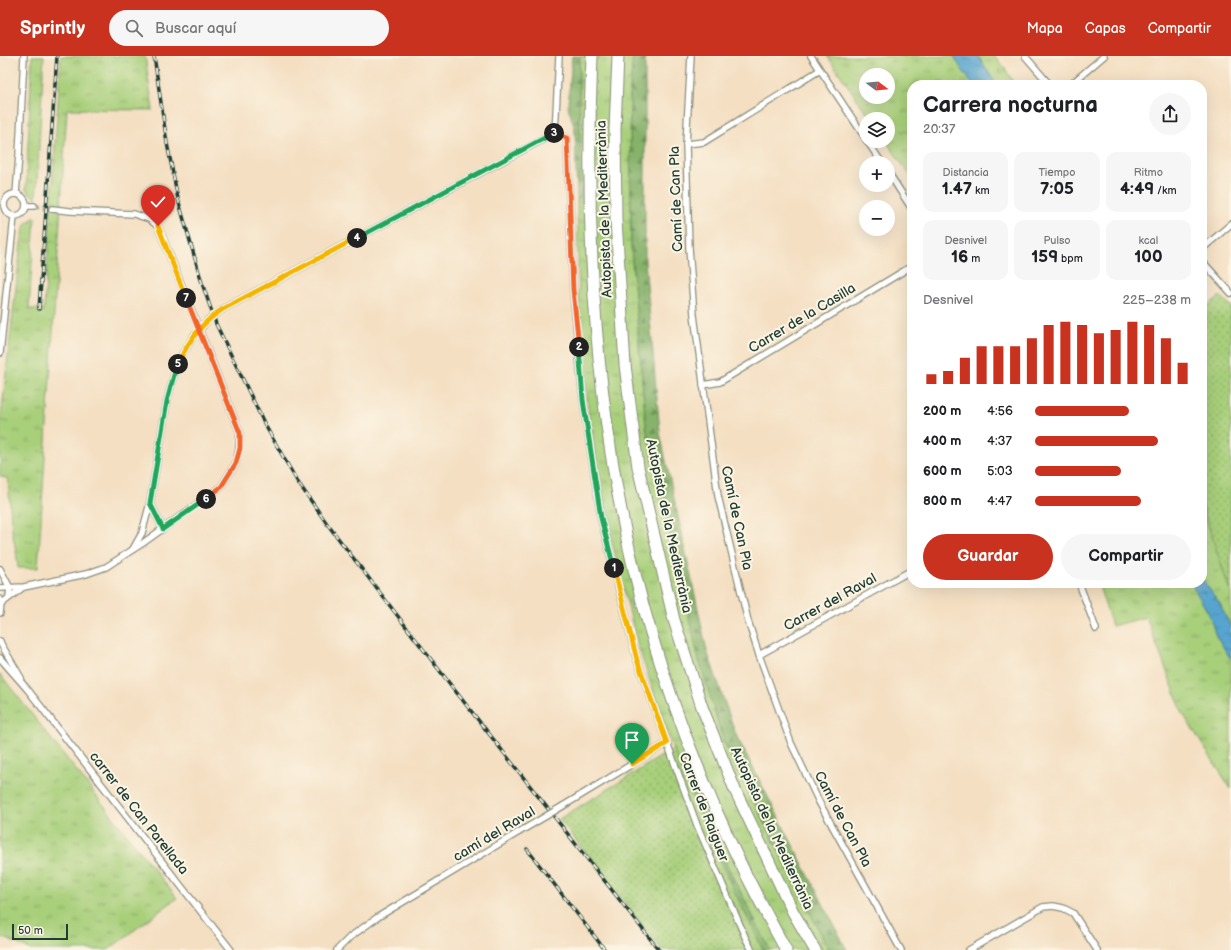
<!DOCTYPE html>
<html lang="es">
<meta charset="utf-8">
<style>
:root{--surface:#fff;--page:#f6f6f6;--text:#202124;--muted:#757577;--accent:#c8321e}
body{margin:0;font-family:"Balsamiq Sans",sans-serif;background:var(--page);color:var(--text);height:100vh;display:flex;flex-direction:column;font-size:15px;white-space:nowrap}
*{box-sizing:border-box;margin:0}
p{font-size:13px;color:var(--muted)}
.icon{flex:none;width:22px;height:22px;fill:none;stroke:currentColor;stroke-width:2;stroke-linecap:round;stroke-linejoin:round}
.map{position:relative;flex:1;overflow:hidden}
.panel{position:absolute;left:907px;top:24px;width:300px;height:508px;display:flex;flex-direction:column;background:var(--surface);border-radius:16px;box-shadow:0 4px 16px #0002}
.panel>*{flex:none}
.needle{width:26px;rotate:106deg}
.buttons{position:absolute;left:859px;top:12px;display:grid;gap:8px}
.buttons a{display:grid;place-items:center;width:36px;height:36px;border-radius:50%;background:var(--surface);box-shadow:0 4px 16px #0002;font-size:20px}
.scale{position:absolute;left:12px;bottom:10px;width:56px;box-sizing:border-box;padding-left:4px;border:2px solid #1f3d34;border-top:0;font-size:11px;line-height:14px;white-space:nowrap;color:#1f3d34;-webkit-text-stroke:3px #fcf5e5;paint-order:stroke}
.pin{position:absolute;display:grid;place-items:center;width:34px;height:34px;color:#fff;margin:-41px -17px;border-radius:50% 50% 50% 0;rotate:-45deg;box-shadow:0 0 4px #0007}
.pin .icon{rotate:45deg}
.km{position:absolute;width:20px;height:20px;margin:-10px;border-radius:50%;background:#222;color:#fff;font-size:11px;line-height:20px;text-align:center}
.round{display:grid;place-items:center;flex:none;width:42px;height:42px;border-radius:21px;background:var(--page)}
.headline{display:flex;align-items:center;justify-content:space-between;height:68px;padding:0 16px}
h1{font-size:22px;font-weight:800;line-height:30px}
.figures{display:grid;grid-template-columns:repeat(3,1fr);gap:6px;height:68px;padding:4px 16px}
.figures div{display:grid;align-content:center;border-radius:10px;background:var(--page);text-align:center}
.figures b{font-size:17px;font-weight:800}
.figures small{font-size:11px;font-weight:400}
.figures p{font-size:11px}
.chart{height:112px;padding:8px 16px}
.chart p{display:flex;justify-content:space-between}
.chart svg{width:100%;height:72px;margin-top:4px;stroke:var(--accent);stroke-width:6}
.cta{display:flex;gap:8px;margin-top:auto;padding:8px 16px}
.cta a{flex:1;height:46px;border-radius:24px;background:var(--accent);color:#fff;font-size:16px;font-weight:800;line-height:46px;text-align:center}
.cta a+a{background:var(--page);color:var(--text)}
ul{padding:0 16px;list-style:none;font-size:13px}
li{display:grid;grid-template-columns:64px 48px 1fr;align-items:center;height:30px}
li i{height:10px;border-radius:5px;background:var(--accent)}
header{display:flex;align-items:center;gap:24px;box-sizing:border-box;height:56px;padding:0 20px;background:var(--accent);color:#fff}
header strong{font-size:19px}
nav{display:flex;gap:22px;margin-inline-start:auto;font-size:14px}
.search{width:280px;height:36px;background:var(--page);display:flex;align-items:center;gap:10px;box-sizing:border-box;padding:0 14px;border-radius:22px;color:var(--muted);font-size:15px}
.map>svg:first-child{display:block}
</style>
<header>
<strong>Sprintly</strong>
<div class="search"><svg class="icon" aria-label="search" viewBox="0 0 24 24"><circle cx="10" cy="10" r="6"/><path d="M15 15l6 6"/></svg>Buscar aquí</div>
<nav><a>Mapa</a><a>Capas</a><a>Compartir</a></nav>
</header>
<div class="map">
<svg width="1231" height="894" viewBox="0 0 1231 894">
<defs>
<pattern id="grass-tufts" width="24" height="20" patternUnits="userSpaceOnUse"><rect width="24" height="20" fill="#a8cf7a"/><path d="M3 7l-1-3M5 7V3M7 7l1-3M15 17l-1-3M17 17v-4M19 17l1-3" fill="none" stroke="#88a965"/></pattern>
<pattern id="forest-firs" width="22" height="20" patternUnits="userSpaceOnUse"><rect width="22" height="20" fill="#86b26a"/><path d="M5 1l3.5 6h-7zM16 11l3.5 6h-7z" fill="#6d9258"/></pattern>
<pattern id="park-dots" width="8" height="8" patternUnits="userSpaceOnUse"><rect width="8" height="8" fill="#a8cf7a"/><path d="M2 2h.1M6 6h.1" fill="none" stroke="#88a965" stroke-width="1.8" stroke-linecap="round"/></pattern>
<pattern id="water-ripples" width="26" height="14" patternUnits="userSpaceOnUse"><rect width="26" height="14" fill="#56a4cf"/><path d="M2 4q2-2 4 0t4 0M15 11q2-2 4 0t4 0" fill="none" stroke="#4787a9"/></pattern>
</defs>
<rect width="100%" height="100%" fill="#fcf5e5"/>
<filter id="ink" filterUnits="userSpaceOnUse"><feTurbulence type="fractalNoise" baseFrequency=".025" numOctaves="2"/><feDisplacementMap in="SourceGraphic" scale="8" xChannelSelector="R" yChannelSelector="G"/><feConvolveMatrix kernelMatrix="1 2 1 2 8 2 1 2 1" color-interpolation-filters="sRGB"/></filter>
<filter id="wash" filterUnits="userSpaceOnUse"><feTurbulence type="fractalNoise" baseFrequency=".012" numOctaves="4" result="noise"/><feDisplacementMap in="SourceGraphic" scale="16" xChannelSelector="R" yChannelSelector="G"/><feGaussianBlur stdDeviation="0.9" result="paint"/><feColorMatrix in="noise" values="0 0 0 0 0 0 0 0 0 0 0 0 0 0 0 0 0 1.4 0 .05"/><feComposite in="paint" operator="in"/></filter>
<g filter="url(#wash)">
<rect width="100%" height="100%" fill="#f4dfc2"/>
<!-- grass -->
<g fill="url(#grass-tufts)" stroke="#648657" fill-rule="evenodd">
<path d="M32 0H44L36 143 26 134Z"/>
<path d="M61 0H145L153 54 67 53 38 512H18L16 495 12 475 8 423 0 420V369L21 188 25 168 35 161 29 253H44Z"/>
<path d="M580 0H633L630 33 631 192 646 371 698 600 723 684 829 894H770L724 804 693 732 688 729 673 693 638 590 610 478 590 370 579 255 577 144 581 141 579 21Z"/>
<path d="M827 0H954L961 12 973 29H912V122L886 85H888V63H871ZM866 19H888V41H866Z"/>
<path d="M978 0H995L1004 11 1015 29H997Z"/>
<path d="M1202 449 1226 523 1231 534V572L1220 548 1202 523Z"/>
<path d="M1098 527H1191L1209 558 1216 580 1231 603V733L1183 658 1146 561 1112 570Z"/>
<path d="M0 618 177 842 108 894H31L0 880Z"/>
</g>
<!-- forest -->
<g fill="url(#forest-firs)" stroke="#52784f">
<path d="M572 0H580L579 21 581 141 577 144 575 73 568 51Z"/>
<path d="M633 0H645V206L660 377 707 595 736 679 847 894H829L723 684 698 600 646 371 631 192 630 33Z"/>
<path d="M688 729 693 732 724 804 770 894H763L720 806Z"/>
</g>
<!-- park -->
<g fill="url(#park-dots)" stroke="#648657">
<path d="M1220 240 1231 250V534L1226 523 1202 449V254Z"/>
<path d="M673 693 720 806 763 894H662L559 763Z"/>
</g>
<!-- water -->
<g fill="url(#water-ripples)" stroke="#3a7082">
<path d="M954 0H978L997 29H973L961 12Z"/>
<path d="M1202 523 1220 548 1231 572V603L1216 580 1209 558 1191 527H1202Z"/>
</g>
</g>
<g filter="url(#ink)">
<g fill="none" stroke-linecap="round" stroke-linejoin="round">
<!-- street-tunnel -->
<path stroke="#c9bfa6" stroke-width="5.5" stroke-dasharray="5.5 3" stroke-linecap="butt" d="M34 150 52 153"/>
<defs>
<g id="street">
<path d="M691 0 686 88 689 192 694 259 718 440 748 565 759 599 791 687 819 746 901 894"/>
<path d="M811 0 866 83"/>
<path d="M1025 0 1050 29"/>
<path d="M1070 29 1104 0"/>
<path d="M555 77 567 82 573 234 583 343 601 462 637 604 697 769 746 883 752 894"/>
<path d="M867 85 882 107"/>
<path d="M686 88 704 86 820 14"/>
<path d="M888 116 912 153"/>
<circle cx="15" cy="149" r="11"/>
<path d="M16 138 19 99 24 0"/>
<path d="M26 150H34"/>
<path d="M1202 193 1231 168"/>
<path d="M1202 205 1231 237"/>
<path d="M223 253 555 77 559 0"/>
<path d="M0 297 14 161"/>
<path d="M703 329 720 326 912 210"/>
<path d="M150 447 163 473"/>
<path d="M133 493 142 477 150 447 167 345 174 319 182 299 193 281"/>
<path d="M0 513 10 532 9 541"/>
<path d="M1079 527 1096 573"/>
<path d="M0 532 24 531 86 518 106 511 143 487 221 431 236 407 239 393 240 377 158 170 149 163 134 158 70 155 52 153"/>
<path d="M0 543 1 548 0 557"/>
<path d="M1 548 22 532"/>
<path d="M0 585 1 588 21 622"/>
<path d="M759 599 912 514"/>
<path d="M0 602 28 634 231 894"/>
<path d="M563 750 667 687"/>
<path d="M337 894 350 881 378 861 519 776"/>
<path d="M969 894 1043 851 1053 850 1063 852 1073 857 1097 894"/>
</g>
<g id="highway">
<path d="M592 0C589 68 589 137 592 205 598 331 615 456 651 577 673 651 701 724 734 794 750 828 768 861 786 894"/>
<path d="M618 0 615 73 616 164 625 309 638 411 674 564 702 651 735 734 793 856 815 894"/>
</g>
</defs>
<!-- street casing -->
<use href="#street" stroke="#8a8e7b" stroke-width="8"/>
<!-- highway casing -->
<use href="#highway" stroke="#8a8e7b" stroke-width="13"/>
<!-- street -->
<use href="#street" stroke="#fff" stroke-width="5.5"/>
<!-- highway -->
<use href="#highway" stroke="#fff" stroke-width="11"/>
<defs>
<g id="rail">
<path d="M154 0 167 87 178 143 202 227 216 268 265 369 297 425 328 469 453 632 659 894"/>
<path d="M39 253 57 0"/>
<path d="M527 793 605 894"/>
</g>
</defs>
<!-- rail casing -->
<use href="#rail" stroke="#1f3d34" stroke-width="3.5"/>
<!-- rail -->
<use href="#rail" stroke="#fcf5e5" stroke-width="2" stroke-dasharray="6" stroke-linecap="butt"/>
<defs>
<g id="street-bridge">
<path d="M193 281 209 263 223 253"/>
<path d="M519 776 563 750"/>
</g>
</defs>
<!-- street-bridge casing -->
<use href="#street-bridge" stroke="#8a8e7b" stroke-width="8" stroke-linecap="butt"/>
<!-- street-bridge -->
<use href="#street-bridge" stroke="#fff" stroke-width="5.5"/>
</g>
</g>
<g fill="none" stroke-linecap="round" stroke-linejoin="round" filter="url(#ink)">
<defs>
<path id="split-1" d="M614 512 637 604 667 687 632 708"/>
<path id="split-2" d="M579 291 583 344 601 462 614 512"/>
<path id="split-3" d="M554 77 567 82 573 234 579 291"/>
<path id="split-4" d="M357 182 554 77"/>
<path id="split-5" d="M178 308C188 285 202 266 223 253L357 182"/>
<path id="split-6" d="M178 308 174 319 167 345 150 447 163 473 206 443"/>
<path id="split-7" d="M186 242 240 377V392L236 407 221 431 206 443"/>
<path id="split-8" d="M158 170 186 242"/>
</defs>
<!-- split-1 casing -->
<use href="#split-1" stroke="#fff" stroke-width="8"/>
<!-- split-2 casing -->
<use href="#split-2" stroke="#fff" stroke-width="8"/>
<!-- split-3 casing -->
<use href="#split-3" stroke="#fff" stroke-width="8"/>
<!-- split-4 casing -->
<use href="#split-4" stroke="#fff" stroke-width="8"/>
<!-- split-5 casing -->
<use href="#split-5" stroke="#fff" stroke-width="8"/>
<!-- split-6 casing -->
<use href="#split-6" stroke="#fff" stroke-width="8"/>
<!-- split-7 casing -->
<use href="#split-7" stroke="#fff" stroke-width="8"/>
<!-- split-8 casing -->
<use href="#split-8" stroke="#fff" stroke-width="8"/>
<!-- split-1 -->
<use href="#split-1" stroke="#f5b400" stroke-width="5"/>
<!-- split-2 -->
<use href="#split-2" stroke="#22a559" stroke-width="5"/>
<!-- split-3 -->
<use href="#split-3" stroke="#f0652b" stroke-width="5"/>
<!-- split-4 -->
<use href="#split-4" stroke="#22a559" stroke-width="5"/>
<!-- split-5 -->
<use href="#split-5" stroke="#f5b400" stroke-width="5"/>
<!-- split-6 -->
<use href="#split-6" stroke="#22a559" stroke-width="5"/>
<!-- split-7 -->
<use href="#split-7" stroke="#f0652b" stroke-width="5"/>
<!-- split-8 -->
<use href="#split-8" stroke="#f5b400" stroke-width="5"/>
</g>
<g text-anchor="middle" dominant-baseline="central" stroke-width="4" stroke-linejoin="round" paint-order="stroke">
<!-- street labels -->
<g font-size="14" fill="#1f3d34" stroke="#fcf5e5">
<text transform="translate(676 143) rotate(-92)">Camí de Can Pla</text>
<text transform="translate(604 153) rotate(-92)">Autopista de la Mediterrània</text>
<text transform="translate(802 262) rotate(-31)">Carrer de la Casilla</text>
<text transform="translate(737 462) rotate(78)">Camí de Can Pla</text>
<text transform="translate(669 470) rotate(78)">Autopista de la Mediterrània</text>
<text transform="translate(830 546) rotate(-29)">Carrer del Raval</text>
<text transform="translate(704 751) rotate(69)">Carrer de Raiguer</text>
<text transform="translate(139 757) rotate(52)">carrer de Can Parellada</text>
<text transform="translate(843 763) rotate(62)">Camí de Can Pla</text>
<text transform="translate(772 772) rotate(65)">Autopista de la Mediterrània</text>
<text transform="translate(494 778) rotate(-31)">camí del Raval</text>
</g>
</g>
</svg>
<div class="buttons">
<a><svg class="needle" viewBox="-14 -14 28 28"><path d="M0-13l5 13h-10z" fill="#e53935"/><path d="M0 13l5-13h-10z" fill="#757577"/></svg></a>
<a><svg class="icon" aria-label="layers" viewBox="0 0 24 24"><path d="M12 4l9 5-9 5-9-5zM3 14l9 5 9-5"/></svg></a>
<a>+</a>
<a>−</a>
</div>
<div class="scale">50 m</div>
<div class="pin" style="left:632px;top:708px;background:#1e9e55"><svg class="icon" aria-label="arrive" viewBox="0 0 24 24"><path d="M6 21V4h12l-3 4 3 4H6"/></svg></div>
<div class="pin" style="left:158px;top:170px;background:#d93025"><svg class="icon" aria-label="check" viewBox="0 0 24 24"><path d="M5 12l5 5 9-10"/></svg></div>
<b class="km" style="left:614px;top:512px">1</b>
<b class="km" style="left:579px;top:291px">2</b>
<b class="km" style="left:554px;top:77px">3</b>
<b class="km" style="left:357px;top:182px">4</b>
<b class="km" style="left:178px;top:308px">5</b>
<b class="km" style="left:206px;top:443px">6</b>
<b class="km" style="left:186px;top:242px">7</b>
<section class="panel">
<div class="headline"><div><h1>Carrera nocturna</h1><p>20:37</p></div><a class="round"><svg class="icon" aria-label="share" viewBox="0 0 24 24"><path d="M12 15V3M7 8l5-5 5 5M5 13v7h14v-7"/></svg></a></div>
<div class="figures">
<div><p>Distancia</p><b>1.47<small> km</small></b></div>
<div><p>Tiempo</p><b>7:05</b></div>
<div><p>Ritmo</p><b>4:49<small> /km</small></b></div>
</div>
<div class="figures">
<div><p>Desnivel</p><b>16<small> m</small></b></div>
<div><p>Pulso</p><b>159<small> bpm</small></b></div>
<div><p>kcal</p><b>100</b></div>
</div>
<div class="chart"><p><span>Desnivel</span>225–238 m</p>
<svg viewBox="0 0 160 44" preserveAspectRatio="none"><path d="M5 44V38M15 44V36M25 44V28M35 44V21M45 44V21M55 44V21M65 44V16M75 44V8M85 44V6M95 44V8M105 44V13M115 44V11M125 44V6M135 44V8M145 44V16M155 44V31"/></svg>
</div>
<ul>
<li><b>200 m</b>4:56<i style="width:60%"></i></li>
<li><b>400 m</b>4:37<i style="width:79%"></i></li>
<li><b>600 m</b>5:03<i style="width:55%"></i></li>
<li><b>800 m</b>4:47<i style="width:68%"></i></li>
</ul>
<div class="cta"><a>Guardar</a><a>Compartir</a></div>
</section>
</div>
